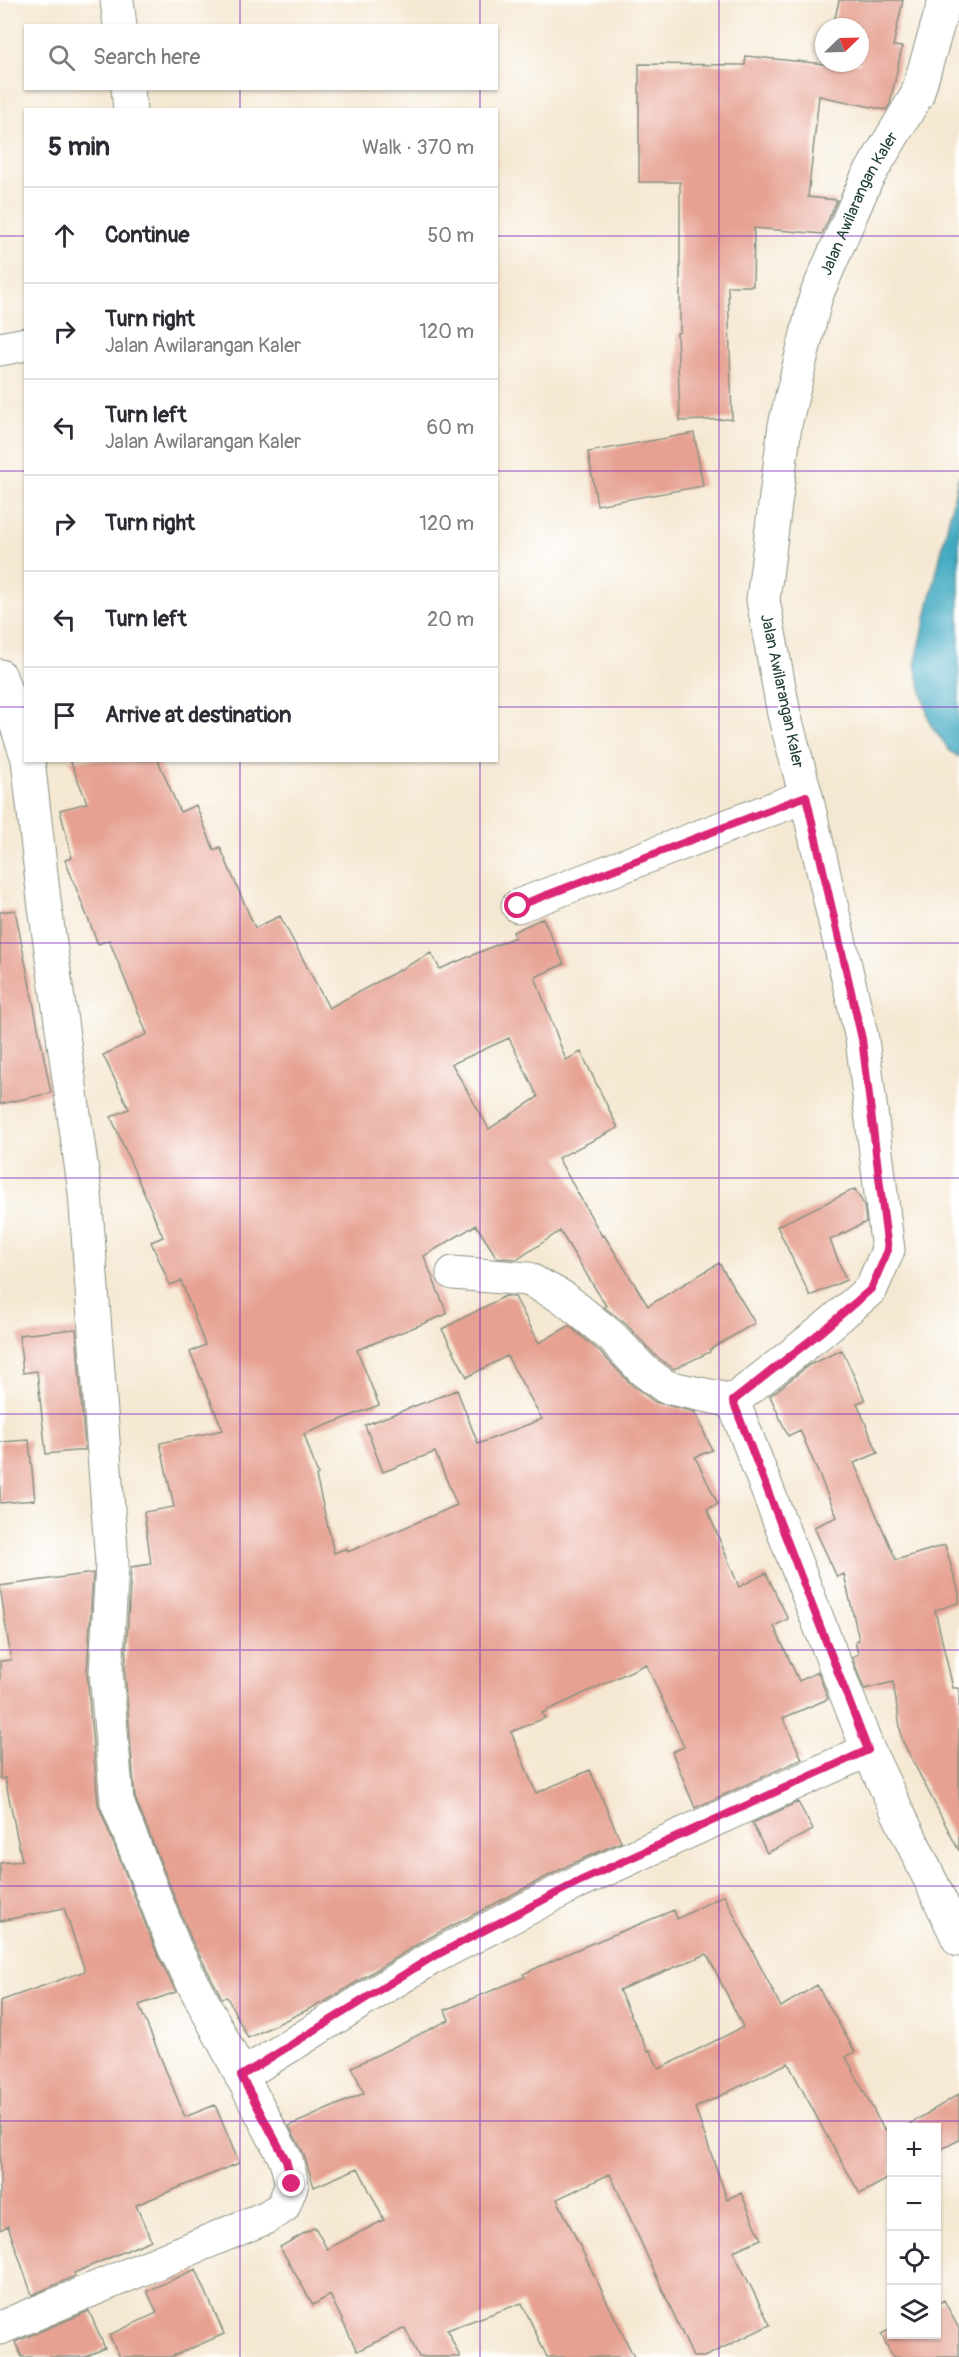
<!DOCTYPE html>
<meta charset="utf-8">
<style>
body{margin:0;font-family:Pangolin,sans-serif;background:#f2f2f3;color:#2b2b33}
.controls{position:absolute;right:18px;bottom:18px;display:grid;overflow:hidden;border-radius:0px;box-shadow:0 2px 4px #0004}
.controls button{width:54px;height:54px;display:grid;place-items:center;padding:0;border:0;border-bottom:2px solid #e1e1e2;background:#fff;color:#2b2b33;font:30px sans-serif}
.compass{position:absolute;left:815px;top:18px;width:54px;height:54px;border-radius:50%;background:#fff;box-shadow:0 2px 4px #0004;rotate:67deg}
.stop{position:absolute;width:18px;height:18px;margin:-14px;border:4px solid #db2777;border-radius:50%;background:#fff}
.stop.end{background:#db2777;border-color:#fff;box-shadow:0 2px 6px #0008}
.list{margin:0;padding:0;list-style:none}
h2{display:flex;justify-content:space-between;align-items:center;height:78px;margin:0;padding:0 24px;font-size:26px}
h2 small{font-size:20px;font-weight:400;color:#7c7c81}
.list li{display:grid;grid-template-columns:39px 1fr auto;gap:18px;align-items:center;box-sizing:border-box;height:96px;padding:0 24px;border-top:2px solid #e1e1e2}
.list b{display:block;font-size:22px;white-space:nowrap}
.list p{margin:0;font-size:20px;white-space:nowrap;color:#7c7c81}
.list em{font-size:20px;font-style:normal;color:#7c7c81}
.icon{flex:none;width:33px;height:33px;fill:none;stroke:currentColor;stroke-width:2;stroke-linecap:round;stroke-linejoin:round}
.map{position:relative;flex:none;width:959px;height:2357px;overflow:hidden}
.search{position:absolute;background:#fff;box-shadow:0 2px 4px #0004;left:24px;top:24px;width:474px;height:66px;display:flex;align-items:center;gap:15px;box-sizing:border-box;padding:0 21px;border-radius:0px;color:#7c7c81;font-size:22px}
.panel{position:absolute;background:#fff;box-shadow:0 2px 4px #0004;left:24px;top:108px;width:474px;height:654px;border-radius:0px}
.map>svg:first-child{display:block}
.water{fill:#41a9c1;stroke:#30737a;stroke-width:1.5}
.building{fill:#e6a192;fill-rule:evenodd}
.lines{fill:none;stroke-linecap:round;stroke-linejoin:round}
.minor-casing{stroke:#8a9283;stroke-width:35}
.minor{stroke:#fff;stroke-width:33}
.route{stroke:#db2777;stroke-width:8}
.grid{fill:none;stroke:#7b2cbf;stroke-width:1.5;stroke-opacity:0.55}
.labels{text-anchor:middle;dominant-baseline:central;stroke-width:4.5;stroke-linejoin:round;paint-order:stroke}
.street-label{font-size:16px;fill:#1f3d34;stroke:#fff}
</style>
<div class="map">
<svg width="959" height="2357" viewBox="0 0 959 2357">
<rect width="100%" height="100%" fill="#fff"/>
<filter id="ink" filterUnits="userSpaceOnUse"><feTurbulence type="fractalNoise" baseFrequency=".0167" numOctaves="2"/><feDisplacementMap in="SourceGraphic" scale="12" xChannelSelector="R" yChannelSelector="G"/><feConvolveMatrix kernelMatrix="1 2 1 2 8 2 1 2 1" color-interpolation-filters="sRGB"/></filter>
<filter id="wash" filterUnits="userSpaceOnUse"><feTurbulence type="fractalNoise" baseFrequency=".008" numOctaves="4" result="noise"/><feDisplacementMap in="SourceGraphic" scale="24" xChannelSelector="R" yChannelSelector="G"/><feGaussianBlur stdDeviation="1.35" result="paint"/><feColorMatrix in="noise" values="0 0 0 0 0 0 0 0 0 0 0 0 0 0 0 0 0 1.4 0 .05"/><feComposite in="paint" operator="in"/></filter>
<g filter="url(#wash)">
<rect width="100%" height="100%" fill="#f5e8d2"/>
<!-- water -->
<path class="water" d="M959,475V757L950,751L930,724L915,665Z"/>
<g id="blocks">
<!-- building -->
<path class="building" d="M839,0H903L893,46L902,47L890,104L886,110L819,96L808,197L837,200L822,234L754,228L753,286H728L732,419L680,421L677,333L680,332V182H639V64L745,65L746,56L825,64L860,63V27H833Z
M694,433L703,486L597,505L588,452Z
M70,760H158L180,812L196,805L214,850L220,847L255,928L280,916L329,1008L431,953L440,969L515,937L513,932L543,918L564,964L535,977L566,1060L581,1052L618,1128L558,1158L602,1236L604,1235L648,1306L719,1263L755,1323L709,1350L710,1352L674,1369L656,1356L626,1324L604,1307L606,1306L560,1231L518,1259L497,1258L476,1225L424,1256L447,1314L357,1350L379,1405L304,1434L318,1475L316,1476L334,1553L347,1548L348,1552L457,1505L435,1452L383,1472L365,1425L457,1390L478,1444L542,1419L507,1356L467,1377L442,1329L505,1296L515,1297L539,1343L569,1326L599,1351L632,1385L655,1402L695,1412L712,1450L695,1457L718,1504L707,1509L739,1587L766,1573L788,1619L774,1626L799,1681L818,1672L828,1699L783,1718L802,1759L695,1808L672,1752L684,1747L646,1664L542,1713L545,1718L511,1732L536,1793L590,1770L621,1842L571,1864L421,1942L326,2001L248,2038L227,1997L222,1998L192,1941L135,1798L125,1672L131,1567L151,1564L144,1512L174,1507L160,1443L223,1430L190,1352L205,1345L181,1281L170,1285L151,1242L163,1237L111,1117L129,1109L103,1055L147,1034L109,940L98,944L65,860L72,858L60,810L87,803ZM509,1038L538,1097L489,1129L452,1064Z
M15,910L51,1093L0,1104V912Z
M855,1189L864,1205L866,1222L830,1240L846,1280L810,1296L777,1226Z
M76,1329L85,1450L46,1454L37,1371L23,1373L19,1335Z
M842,1350L865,1400L857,1403L878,1453L854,1463L896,1560L945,1545L959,1593V1603L935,1610L953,1688H959V1851L902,1740L893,1682L864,1689L852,1657L858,1654L855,1641L859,1640L844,1574L837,1577L814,1527L837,1517L800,1430L788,1436L770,1396L809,1365Z
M29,1440L35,1500L0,1503V1442Z
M93,1573L87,1674L98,1804L158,1956L176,1992L139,2005L185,2117L215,2105L239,2163L136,2205L151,2240L74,2273L75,2276L32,2295L8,2226L0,2230V2001L85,1971L64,1908L0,1921V1863L22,1861L5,1778L0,1779V1661L11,1660L0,1586Z
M798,1802L813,1830L767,1853L752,1823Z
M724,1895L781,2007L817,1985L855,2052L846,2057L884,2130L893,2125L895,2127H891V2177L860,2194L832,2144H831L788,2063L695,2108L727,2199L741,2193L761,2239L733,2251L770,2325L704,2357H693L610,2174L557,2199L634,2357H547L522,2303L447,2330L460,2357H419L405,2328L357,2351L330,2295L313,2305L280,2247L315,2227L327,2249L384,2220L358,2168L314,2187L303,2152L289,2126L364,2093L352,2067L449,2020L445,2010L525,1977L523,1974L578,1949L674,1910L677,1919ZM707,1954L743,2027L659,2069L650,2050L648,2051L619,1990Z
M959,2094V2140L936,2152V2127H905Z
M196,2269L224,2334L171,2357H120L109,2335L157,2313L147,2291Z
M944,2300L959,2329V2357H893L881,2334L891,2329V2334H936V2305Z
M89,2311L105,2348L85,2357H22L15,2342Z"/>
</g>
</g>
<g filter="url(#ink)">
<use href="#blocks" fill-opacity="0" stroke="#8a9283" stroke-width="1.5"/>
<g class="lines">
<defs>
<g id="minor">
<path d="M117,0L120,26"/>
<path d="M128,88L130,110"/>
<path d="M0,349L26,344"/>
<path d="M0,676L26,753"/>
<path d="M518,906L806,796"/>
<path d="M453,1273L528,1279L564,1298L612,1337L643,1370L666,1387L733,1401"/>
<path id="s1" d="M733,1401L822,1331L871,1289L888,1250L862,1039L806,796L784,714L763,600L785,425L816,296L866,180L917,95L945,0"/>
<path d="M733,1401L868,1750L959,1940"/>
<path d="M241,2076L430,1959L580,1881L868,1750"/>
<path d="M0,2328L267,2217L283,2207L292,2184L286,2160L175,1949L117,1802L106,1672L112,1564L85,1193L44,900L28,760"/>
</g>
</defs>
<!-- minor casing -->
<use href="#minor" class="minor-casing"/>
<!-- minor -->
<use href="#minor" class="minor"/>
</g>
</g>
<g class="lines" filter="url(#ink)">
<!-- route -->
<path class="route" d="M292,2184L286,2160L241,2076L429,1959L580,1881L868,1750L733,1401L822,1331L871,1289L888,1250L862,1039L806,796L518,906"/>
</g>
<!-- grid -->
<path class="grid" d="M240,0V26M480,0V26M719,0V2357M240,88V110M480,88V110M0,236H26M496,236H959M0,471H26M496,471H959M0,707H26M496,707H959M240,760V2357M480,760V2357M0,943H959M0,1178H959M0,1414H959M0,1650H959M0,1886H959M0,2121H959"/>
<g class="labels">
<!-- street labels -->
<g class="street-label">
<text stroke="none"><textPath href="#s1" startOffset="1294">Jalan Awilarangan Kaler</textPath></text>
<text transform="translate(782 691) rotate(78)">Jalan Awilarangan Kaler</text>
</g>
</g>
</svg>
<div class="controls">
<button>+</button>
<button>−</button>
<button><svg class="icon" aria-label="locate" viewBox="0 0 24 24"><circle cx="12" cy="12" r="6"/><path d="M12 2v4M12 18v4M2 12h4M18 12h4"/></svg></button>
<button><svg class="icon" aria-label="layers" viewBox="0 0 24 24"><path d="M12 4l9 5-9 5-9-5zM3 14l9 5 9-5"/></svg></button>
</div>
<svg class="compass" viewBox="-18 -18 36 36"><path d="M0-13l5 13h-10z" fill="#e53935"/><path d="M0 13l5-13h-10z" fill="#7c7c81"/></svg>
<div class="stop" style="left:518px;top:906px"></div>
<div class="stop end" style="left:292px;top:2184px"></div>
<div class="search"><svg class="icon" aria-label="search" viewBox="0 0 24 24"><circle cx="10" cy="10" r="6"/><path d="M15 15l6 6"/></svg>Search here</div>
<section class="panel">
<h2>5 min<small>Walk · 370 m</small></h2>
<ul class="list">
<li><svg class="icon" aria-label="ahead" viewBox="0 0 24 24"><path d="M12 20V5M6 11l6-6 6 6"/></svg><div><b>Continue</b></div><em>50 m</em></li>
<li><svg class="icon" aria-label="right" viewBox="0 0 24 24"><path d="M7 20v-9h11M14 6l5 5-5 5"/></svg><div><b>Turn right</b><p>Jalan Awilarangan Kaler</p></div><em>120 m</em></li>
<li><svg class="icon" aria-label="left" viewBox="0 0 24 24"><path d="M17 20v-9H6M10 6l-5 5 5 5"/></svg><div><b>Turn left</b><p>Jalan Awilarangan Kaler</p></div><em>60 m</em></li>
<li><svg class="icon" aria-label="right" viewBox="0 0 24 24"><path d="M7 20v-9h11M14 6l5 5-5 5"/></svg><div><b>Turn right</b></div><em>120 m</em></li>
<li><svg class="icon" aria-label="left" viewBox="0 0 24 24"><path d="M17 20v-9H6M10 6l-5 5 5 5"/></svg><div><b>Turn left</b></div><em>20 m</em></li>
<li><svg class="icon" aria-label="arrive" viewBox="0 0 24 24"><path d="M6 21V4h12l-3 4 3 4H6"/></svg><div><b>Arrive at destination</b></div></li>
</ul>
</section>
</div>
